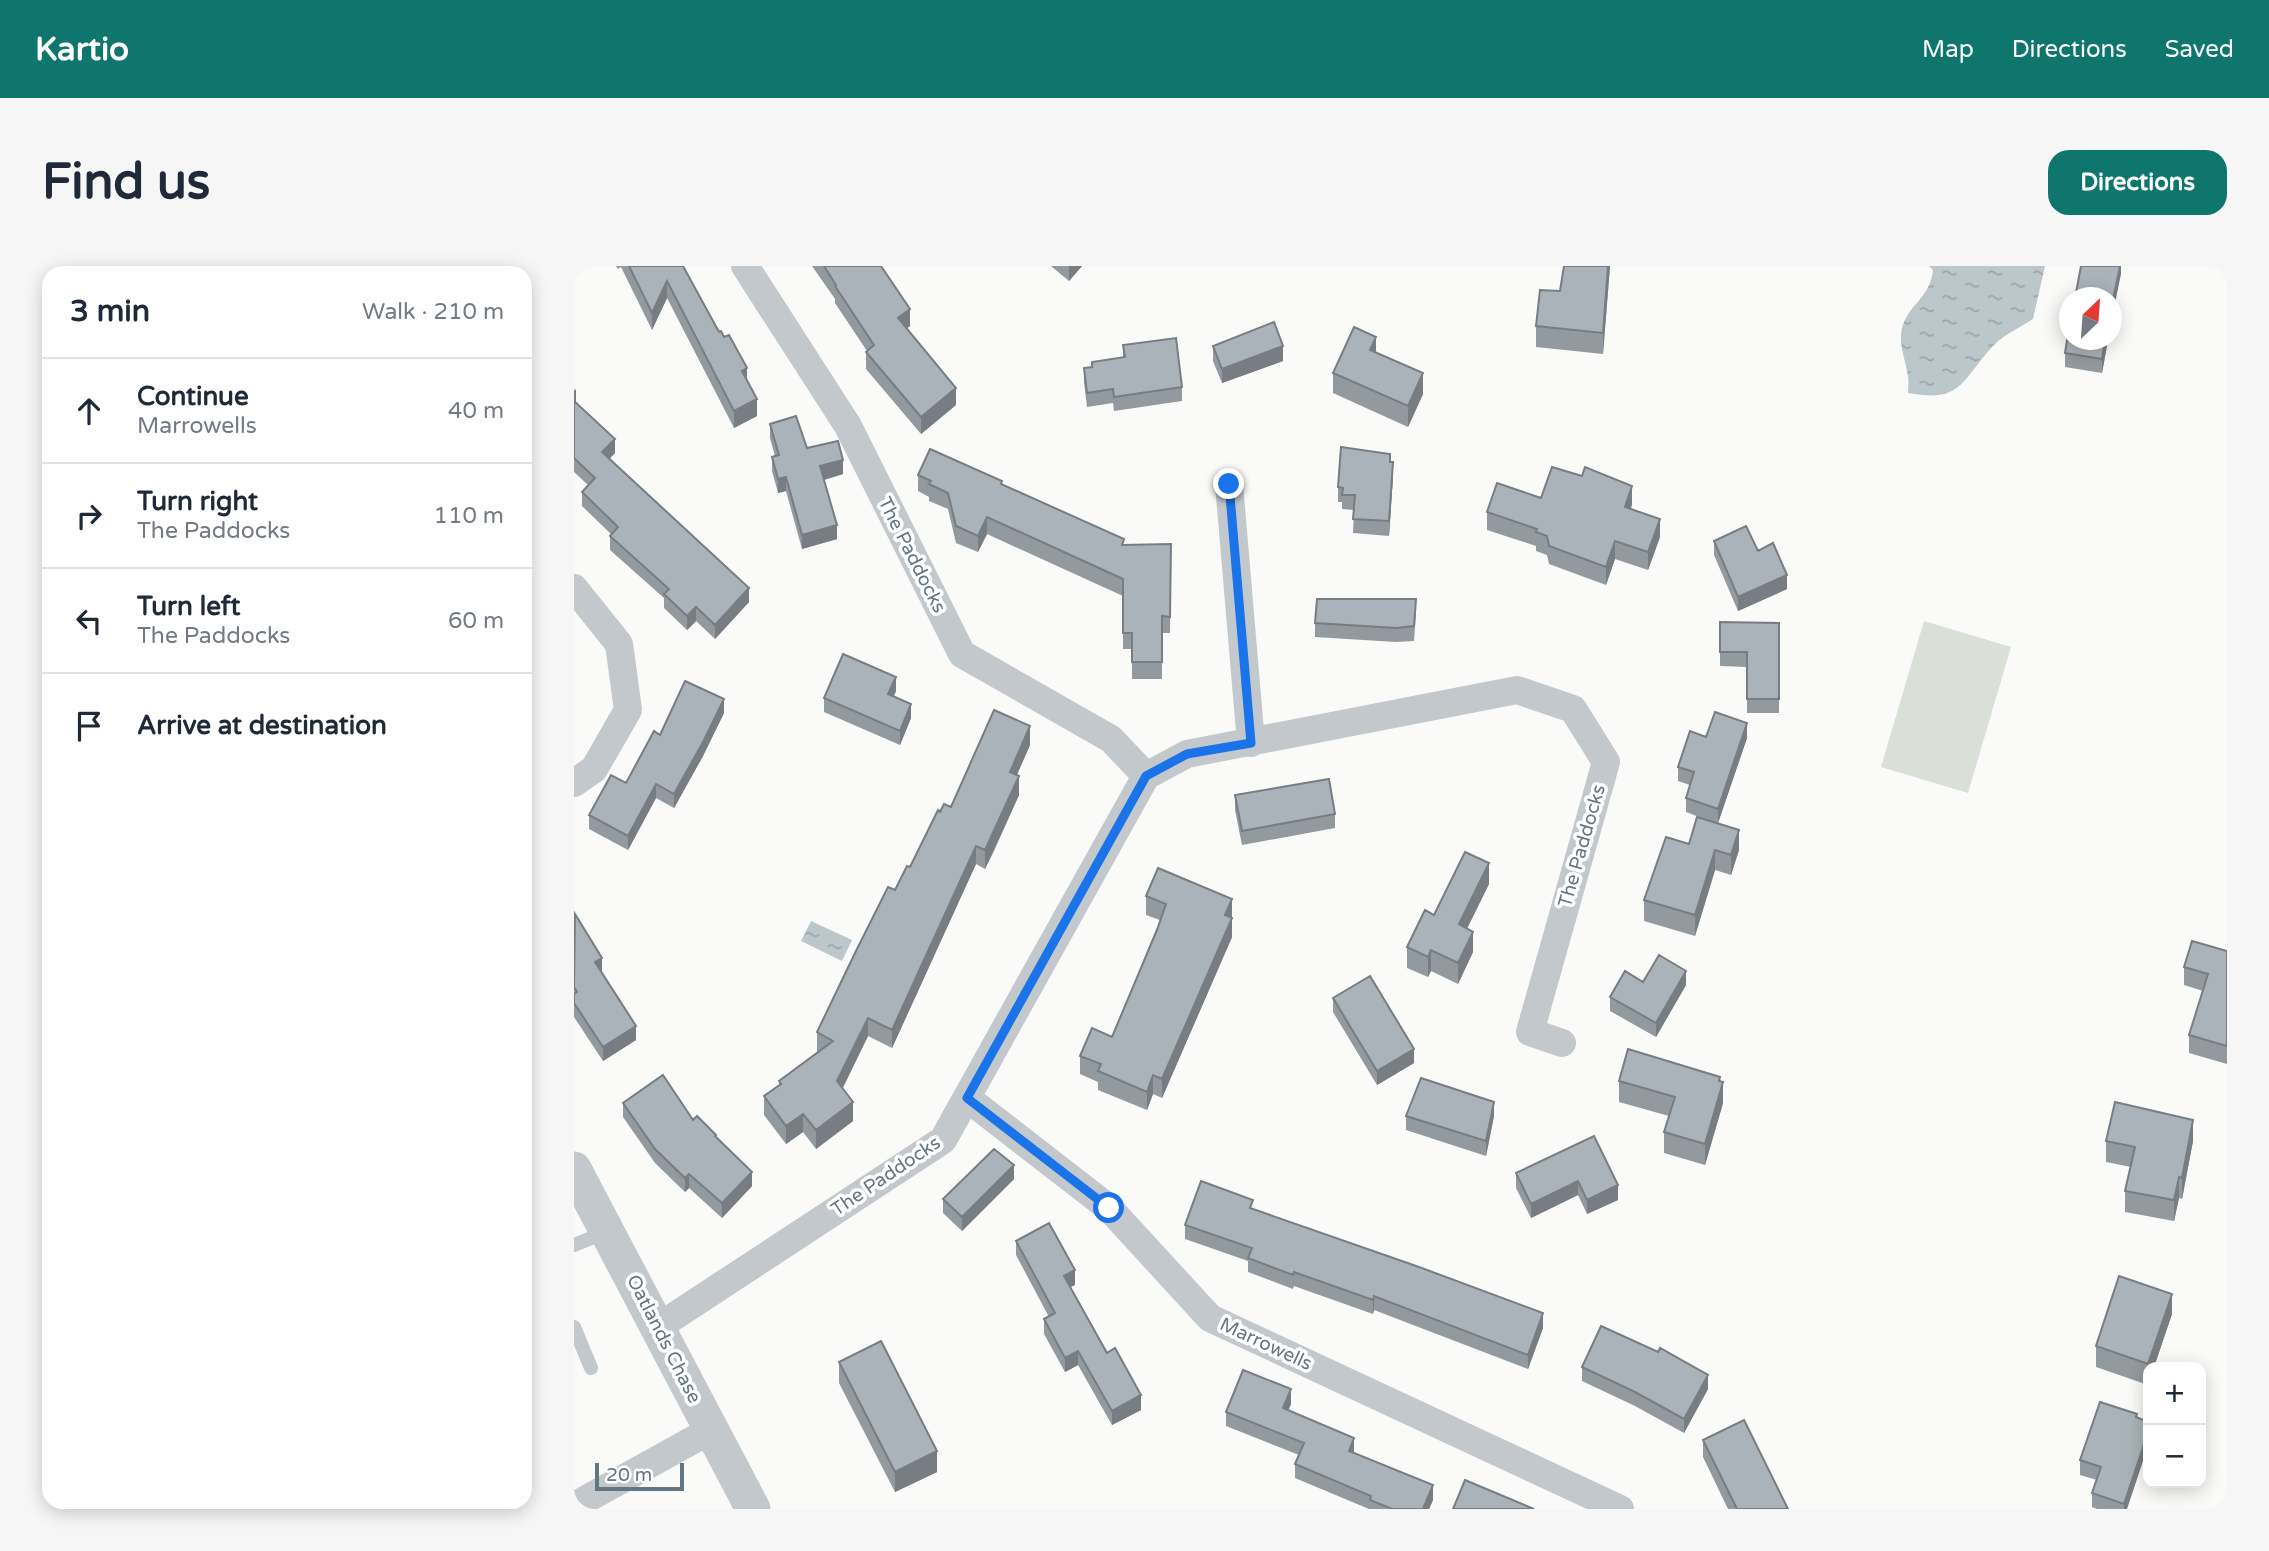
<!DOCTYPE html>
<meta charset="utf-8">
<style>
body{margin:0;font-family:"Varela Round",sans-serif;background:#f6f6f7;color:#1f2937}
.controls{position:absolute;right:21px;bottom:21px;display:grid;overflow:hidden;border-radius:14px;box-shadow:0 4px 18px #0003}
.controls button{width:63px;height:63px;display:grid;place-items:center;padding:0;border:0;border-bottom:2px solid #e0e1e3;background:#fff;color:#1f2937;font:35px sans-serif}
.compass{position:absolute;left:1485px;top:21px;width:63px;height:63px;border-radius:50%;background:#fff;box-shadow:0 4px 18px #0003;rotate:25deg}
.scale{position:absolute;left:21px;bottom:18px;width:89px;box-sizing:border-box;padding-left:7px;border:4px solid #657683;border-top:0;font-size:19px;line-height:24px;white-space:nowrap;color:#657683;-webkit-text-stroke:5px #fff;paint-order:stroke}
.stop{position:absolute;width:21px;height:21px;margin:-16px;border:5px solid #1a73e8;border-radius:50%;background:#fff}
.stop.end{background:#1a73e8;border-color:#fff;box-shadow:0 2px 7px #0008}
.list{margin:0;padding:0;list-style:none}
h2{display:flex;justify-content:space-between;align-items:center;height:91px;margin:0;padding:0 28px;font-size:30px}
h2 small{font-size:23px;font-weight:400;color:#747a83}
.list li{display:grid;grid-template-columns:46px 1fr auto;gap:21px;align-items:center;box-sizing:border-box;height:105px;padding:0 28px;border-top:2px solid #e0e1e3}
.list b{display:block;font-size:26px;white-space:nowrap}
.list p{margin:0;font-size:23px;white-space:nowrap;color:#747a83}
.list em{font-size:23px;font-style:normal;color:#747a83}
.icon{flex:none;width:38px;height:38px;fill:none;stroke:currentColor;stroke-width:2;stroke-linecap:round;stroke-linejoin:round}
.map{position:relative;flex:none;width:1653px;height:1243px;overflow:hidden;border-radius:21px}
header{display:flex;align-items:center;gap:42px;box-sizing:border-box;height:98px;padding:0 35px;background:#0f766e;color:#fff}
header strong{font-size:33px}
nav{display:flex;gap:38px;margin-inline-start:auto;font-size:24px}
.intro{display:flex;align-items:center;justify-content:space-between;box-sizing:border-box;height:168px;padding:0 42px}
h1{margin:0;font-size:49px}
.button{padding:18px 32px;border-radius:21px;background:#0f766e;color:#fff;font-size:24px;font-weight:700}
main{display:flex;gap:42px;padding:0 42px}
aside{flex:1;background:#fff;border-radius:21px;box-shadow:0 4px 18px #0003}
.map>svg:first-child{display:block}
.park{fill:#dadfd7}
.water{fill:url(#water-ripples)}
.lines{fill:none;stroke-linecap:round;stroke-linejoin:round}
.service{stroke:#c3c8cc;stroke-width:14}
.minor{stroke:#c3c8cc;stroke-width:28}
.tertiary{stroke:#c3c8cc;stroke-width:35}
.wall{fill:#929a9f}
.shaded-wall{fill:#777d82}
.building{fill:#aab3b9;stroke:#777d82;stroke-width:2}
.route{stroke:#1a73e8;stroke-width:9}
.labels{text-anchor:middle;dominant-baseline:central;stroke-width:7;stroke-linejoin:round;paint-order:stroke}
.street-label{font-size:19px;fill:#657683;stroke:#fff}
</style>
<header>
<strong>Kartio</strong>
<nav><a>Map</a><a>Directions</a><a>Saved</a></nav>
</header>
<div class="intro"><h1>Find us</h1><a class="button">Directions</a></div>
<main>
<aside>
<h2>3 min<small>Walk · 210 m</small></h2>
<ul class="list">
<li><svg class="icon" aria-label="ahead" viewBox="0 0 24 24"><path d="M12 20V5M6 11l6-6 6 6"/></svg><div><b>Continue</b><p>Marrowells</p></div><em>40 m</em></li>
<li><svg class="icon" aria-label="right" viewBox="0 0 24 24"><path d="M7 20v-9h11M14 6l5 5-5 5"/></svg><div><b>Turn right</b><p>The Paddocks</p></div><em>110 m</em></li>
<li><svg class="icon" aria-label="left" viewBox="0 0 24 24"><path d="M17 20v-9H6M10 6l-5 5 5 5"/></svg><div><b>Turn left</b><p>The Paddocks</p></div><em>60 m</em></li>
<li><svg class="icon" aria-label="arrive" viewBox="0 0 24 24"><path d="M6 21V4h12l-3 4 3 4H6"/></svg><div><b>Arrive at destination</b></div></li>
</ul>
</aside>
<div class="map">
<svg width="1653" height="1243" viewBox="0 0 1653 1243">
<defs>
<pattern id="water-ripples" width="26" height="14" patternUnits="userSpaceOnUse" patternTransform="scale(1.75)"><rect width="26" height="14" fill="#bbc7cb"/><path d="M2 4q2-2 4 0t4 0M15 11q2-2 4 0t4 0" fill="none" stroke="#9ca6aa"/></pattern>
</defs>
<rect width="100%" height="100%" fill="#fafaf8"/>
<!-- park -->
<path class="park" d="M1350,355L1437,381L1394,527L1307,501Z"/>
<!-- water -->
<path class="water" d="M1355,0H1471L1459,53C1445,62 1429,69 1418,81C1387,115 1388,137 1334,127C1334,122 1335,116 1334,111C1332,93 1322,75 1330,56C1339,36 1356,30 1359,4Z
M237,655L278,674L268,695L227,675Z"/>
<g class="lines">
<!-- service -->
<path class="service" d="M0,979L32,966
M0,1061L17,1102"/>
<!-- minor -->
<path class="minor" d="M171,0L274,160L388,388L537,473L572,510
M655,218L677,477
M0,322L45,378L54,444L20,503L0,517
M393,832L535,942L636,1052L1046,1243
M84,1061L369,874L572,510L613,488L943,424L999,443L1032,496L956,766L988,777
M0,1240L137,1164"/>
<!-- tertiary -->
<path class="tertiary" d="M0,903L179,1243"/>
</g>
<!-- wall -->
<path class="wall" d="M42,0H109L145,66L173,114L183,150L160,162L93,32L78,64L47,1L44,3Z
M238,0H307L336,60L333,62L382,139L347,168L292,103V86L293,85L261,37V33Z
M477,0H508L495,15Z
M1036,0L1029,88L962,81V60L986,25Z
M1495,74H1534L1528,107L1491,101V87Z
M549,79L608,121V135L540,145L539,137L513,141L510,116V102L518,101L549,91Z
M639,80L709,95L648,117L639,95Z
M802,86L849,128L834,161L759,127V107Z
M0,121L2,136L41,187L35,193L175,336L141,373L122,355L113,364L90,342V332L36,284V270L37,268L8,240V226L14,219L0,206Z
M196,158L269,208L250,214L263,273L228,283L212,225L204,227L198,205V191L201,190L196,172Z
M816,196L819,210L815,270L779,267L780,244L768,243V236H764V221Z
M344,209L428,219L550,279L597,278L596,367H588V413H558V383H549V330L413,268L404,286L382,277L374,243L355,235V231L344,225Z
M967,232L1058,238L1057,243L1086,271L1074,304L1041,293L1032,319L975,298L973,289L962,285V280L913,264V246Z
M1140,275L1184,285L1213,323L1164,345L1140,289Z
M842,347L840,375L822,376L741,371V357Z
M1146,356L1205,357V447H1173V401L1146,400Z
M322,425L320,430L337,452L326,479L250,446V432Z
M150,447L129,490L100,542L82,532L54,584L15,563V549L52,517L86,469Z
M1132,471L1173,472L1144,557L1165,584L1157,609L1141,604L1121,670L1070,655V634L1115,578L1141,557L1112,546V532L1116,519L1104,515V501Z
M456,479L443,509L445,529L420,585L411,603L402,598L318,782L294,770L269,822L279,855L242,883L229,866L212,878L190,849V830L205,820V815L244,786L243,785V766L321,624L336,601L366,546L377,541Z
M661,529L761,548V562L668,579L661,544Z
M915,618L893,662L899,686L884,718L857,705L854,711L833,702V681L860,649Z
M572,630L658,633V671L588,832L579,828L573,844L524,824V816L506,808V790L538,771L586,654L572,649Z
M0,649L28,706H27L62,774L29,795L0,751Z
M1653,685V798L1615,787V769L1629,725L1610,719V701Z
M1069,716L1112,719L1082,771L1036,745V731Z
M759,732L840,797L803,819L759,746Z
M1045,815H1146L1149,837L1131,899L1090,887V866L1095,850L1045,836Z
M49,837L119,854L142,872L178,920L148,952L115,922L111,926L81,897L49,851Z
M832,850H920L912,890L832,864Z
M1020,870L1044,934L1013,948L1004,929L957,952L942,922V907Z
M1532,875H1619L1608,933L1605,932L1600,955L1551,946V925L1557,901L1532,896Z
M440,913L388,965L369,947V933Z
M679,943L969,1062L954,1103L800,1044L799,1048L720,1020L719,1023L674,1006V995L611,973V959Z
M442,975L501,1019L496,1021L533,1087L567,1144L538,1159L504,1099L491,1106L470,1068V1053L475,1051L442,989Z
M1598,1048L1580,1101H1574V1119L1522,1101V1080Z
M265,1096L363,1206L321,1226L265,1117Z
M1008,1101L1134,1123L1110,1167L1061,1140L1008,1115Z
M1526,1136L1553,1243H1523L1518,1241V1227L1523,1214L1506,1209V1194Z
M717,1138L714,1144L780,1187L859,1234L855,1243H795L721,1212V1198L725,1189L652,1160V1146Z
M1129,1174L1214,1243H1154L1129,1191Z"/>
<!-- shaded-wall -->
<path class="shaded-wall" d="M495,0H508L495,15Z
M1034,0H1036L1029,88V67Z
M1546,0H1547V8L1537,57V43Z
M93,15V32L78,64V47Z
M336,43V60L324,69V52Z
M802,71V92L796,84Z
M1531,74H1534L1528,107V93Z
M709,80V95L648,117V103Z
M173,102V119L168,105Z
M849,107V128L834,161V140Z
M382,122V139L347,168V151Z
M2,123V137L0,139V125Z
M183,133V150L160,162V145Z
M41,173V187L28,200V186Z
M269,194V208L246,215V200Z
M819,196V210L815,270V255Z
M212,211V225L204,227V213Z
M1058,220V238L1051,259V241Z
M413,251V268L404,286V270Z
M1086,253V271L1074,304V286Z
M263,259V273L228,283V269Z
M1041,275V293L1032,319V301Z
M1213,309V323L1164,345V331Z
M175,322V336L141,373V359Z
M122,341V355L113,364V350Z
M322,411V425L314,442V428Z
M150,433V447L129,490L100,542V528Z
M337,438V452L326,479V465Z
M1173,457V472L1144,557V543Z
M456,460V479L436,524V506Z
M445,510V529L411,603V584Z
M82,518V532L54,584V570Z
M1165,564V584L1157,609V589Z
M402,580V598L318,782V764Z
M1141,584V604L1121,670V649Z
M915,597V618L885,679V658Z
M658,633V671L588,832V813Z
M899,666V686L884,718V697Z
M857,684V705L854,711V691Z
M28,692V706L21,711V696Z
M1112,705V719L1082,771V757Z
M294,752V770L263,833V815Z
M62,760V774L29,795V781Z
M840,783V797L803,819V805Z
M579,809V828L573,844V826Z
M1146,811V826L1149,816V837L1131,899V878Z
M279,836V855L242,883V864Z
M920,836V850L912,890V875Z
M229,848V866L212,878V860Z
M1619,854V875L1608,933V912Z
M440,899V913L388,965V951Z
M178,906V920L148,952V937Z
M115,908V922L111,926V912Z
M1605,911V932L1600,955V934Z
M1004,915V929L957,952V938Z
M1044,919V934L1013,948V934Z
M501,1004V1019L490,1024V1010Z
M1598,1028V1048L1580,1101H1574V1098Z
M800,1030V1044L799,1048V1034Z
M969,1047V1062L954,1103V1089Z
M504,1085V1099L491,1106V1092Z
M1134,1109V1123L1110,1167V1153Z
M717,1123V1138L709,1156V1142Z
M567,1129V1144L538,1159V1145Z
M1574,1166V1180L1553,1243H1550V1238Z
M780,1172V1186L775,1199V1185Z
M363,1185V1206L321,1226V1206Z
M859,1219V1234L855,1243H849Z"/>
<!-- building -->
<path class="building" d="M55,0H109L145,66L147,65L150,71L155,69L173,102L168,105L183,133L160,145L93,15L78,47Z
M250,0H307L336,43L324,52L382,122L347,151L292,86L300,79L261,20L262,19Z
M990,0H1034L1029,67L962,60L966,24L986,25Z
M1507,0H1546L1537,43V32H1501Z
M700,56L709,80L648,103L639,80Z
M780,61L802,71L796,84L849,107L834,140L759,107Z
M1495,62V74H1531L1528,93L1491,87Z
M602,72L608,121L540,131L539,123L513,127L510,102L518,101V96L551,91L549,79Z
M0,135L41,173L28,186L175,322L141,359L122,341L113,350L90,328L95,323L36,270L44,261L8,226L21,212L0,192Z
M222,150L233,182L264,175L269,194L246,200L263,259L228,269L212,211L204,213L198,191L205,189L196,158Z
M767,181L816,188V196H819L815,255L779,253L781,229H768L769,222L764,221Z
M356,183L428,215L427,218L550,273L548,279L597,278L596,351L588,350V396H558V367H549V313L413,251L404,270L382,260L374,227L355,218L357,215L344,209Z
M978,201L1008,210L1011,201L1058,220L1051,241L1086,253L1074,286L1041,275L1032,301L975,280L973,270L962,266L963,263L913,246L923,217L967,232Z
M1172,260L1184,285L1199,277L1213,309L1164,331L1140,275Z
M743,333H842L840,360L822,362L741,357Z
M1146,356L1205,357V433H1173V386H1146Z
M269,388L322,411L314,428L337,438L326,465L250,432Z
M111,415L150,433L129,476L100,528L82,518L54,570L15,549L37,509L52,517L80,465L86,469Z
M420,444L456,460L436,506L445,510L411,584L402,580L318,764L294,752L263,815L279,836L242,864L229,848L212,860L190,830L207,818L205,815L259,775L243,766L282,685L314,621L321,624L333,600L336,601L364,544L366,546L370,538L377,541Z
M1141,446L1173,457L1144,543L1112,532L1120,506L1104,501L1116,465L1132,471Z
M755,513L761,548L668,565L661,529Z
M1123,551L1165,564L1157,589L1141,584L1121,649L1070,634L1092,571L1115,578Z
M891,586L915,597L885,658L899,666L884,697L857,684L854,691L833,681L851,644L860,649Z
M584,602L658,633L651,649L658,652L588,813L579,809L573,826L524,805L527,798L506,790L518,762L538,771L583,664L592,638L572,630Z
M1,648L28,692L21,696L62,760L29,781L0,737V728L3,726L0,721Z
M1618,675L1653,685V780L1615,769L1634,708L1610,701Z
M1085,689L1112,705L1082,757L1036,731L1051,705L1069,716Z
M796,710L840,783L803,805L759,732Z
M1054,783L1146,811L1145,815L1149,816L1131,878L1090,866L1101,831L1045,815Z
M89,809L119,854L123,850L142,869L141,870L178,906L148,937L115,908L111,912L81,883L49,837Z
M847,812L920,836L912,875L832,850Z
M1541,836L1619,854L1608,912L1605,911L1600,934L1551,925L1561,881L1532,875Z
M1020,870L1044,919L1013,934L1004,915L957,938L942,907Z
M420,883L440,899L388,951L369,933Z
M627,915L679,934L676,942L845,1001L969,1047L954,1089L800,1030L799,1034L720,1006L719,1009L674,992L678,982L611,959Z
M475,957L501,1004L490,1010L533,1087L541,1082L567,1129L538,1145L504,1085L491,1092L470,1053L481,1047L442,975Z
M1545,1010L1598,1028L1574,1098L1522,1080Z
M1027,1060L1084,1086L1086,1082L1134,1109L1110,1153L1061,1126L1008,1101Z
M307,1075L363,1185L321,1206L265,1096Z
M669,1104L717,1123L709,1142L780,1172L775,1185L859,1219L849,1243H818L796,1234L797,1230L721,1198L730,1177L652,1146Z
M1526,1136L1563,1148L1562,1151L1574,1156V1166L1550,1238L1518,1227L1527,1201L1506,1194Z
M1170,1154L1214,1243H1163L1129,1174Z
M891,1214L960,1243H879Z"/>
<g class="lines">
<!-- route -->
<path class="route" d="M535,942L393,832L572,510L613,488L677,477L655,218"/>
</g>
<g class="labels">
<!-- street labels -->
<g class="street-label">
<text transform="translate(338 289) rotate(63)">The Paddocks</text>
<text transform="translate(1008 580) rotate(-74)">The Paddocks</text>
<text transform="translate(312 910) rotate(-34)">The Paddocks</text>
<text transform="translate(90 1073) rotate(63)">Oatlands Chase</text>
<text transform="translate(692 1078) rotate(25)">Marrowells</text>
</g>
</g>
</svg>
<div class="controls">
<button>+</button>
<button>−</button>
</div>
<svg class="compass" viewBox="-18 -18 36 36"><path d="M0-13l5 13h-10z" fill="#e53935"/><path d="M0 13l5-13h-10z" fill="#747a83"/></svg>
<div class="scale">20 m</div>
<div class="stop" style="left:535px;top:942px"></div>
<div class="stop end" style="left:655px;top:218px"></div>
</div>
</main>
